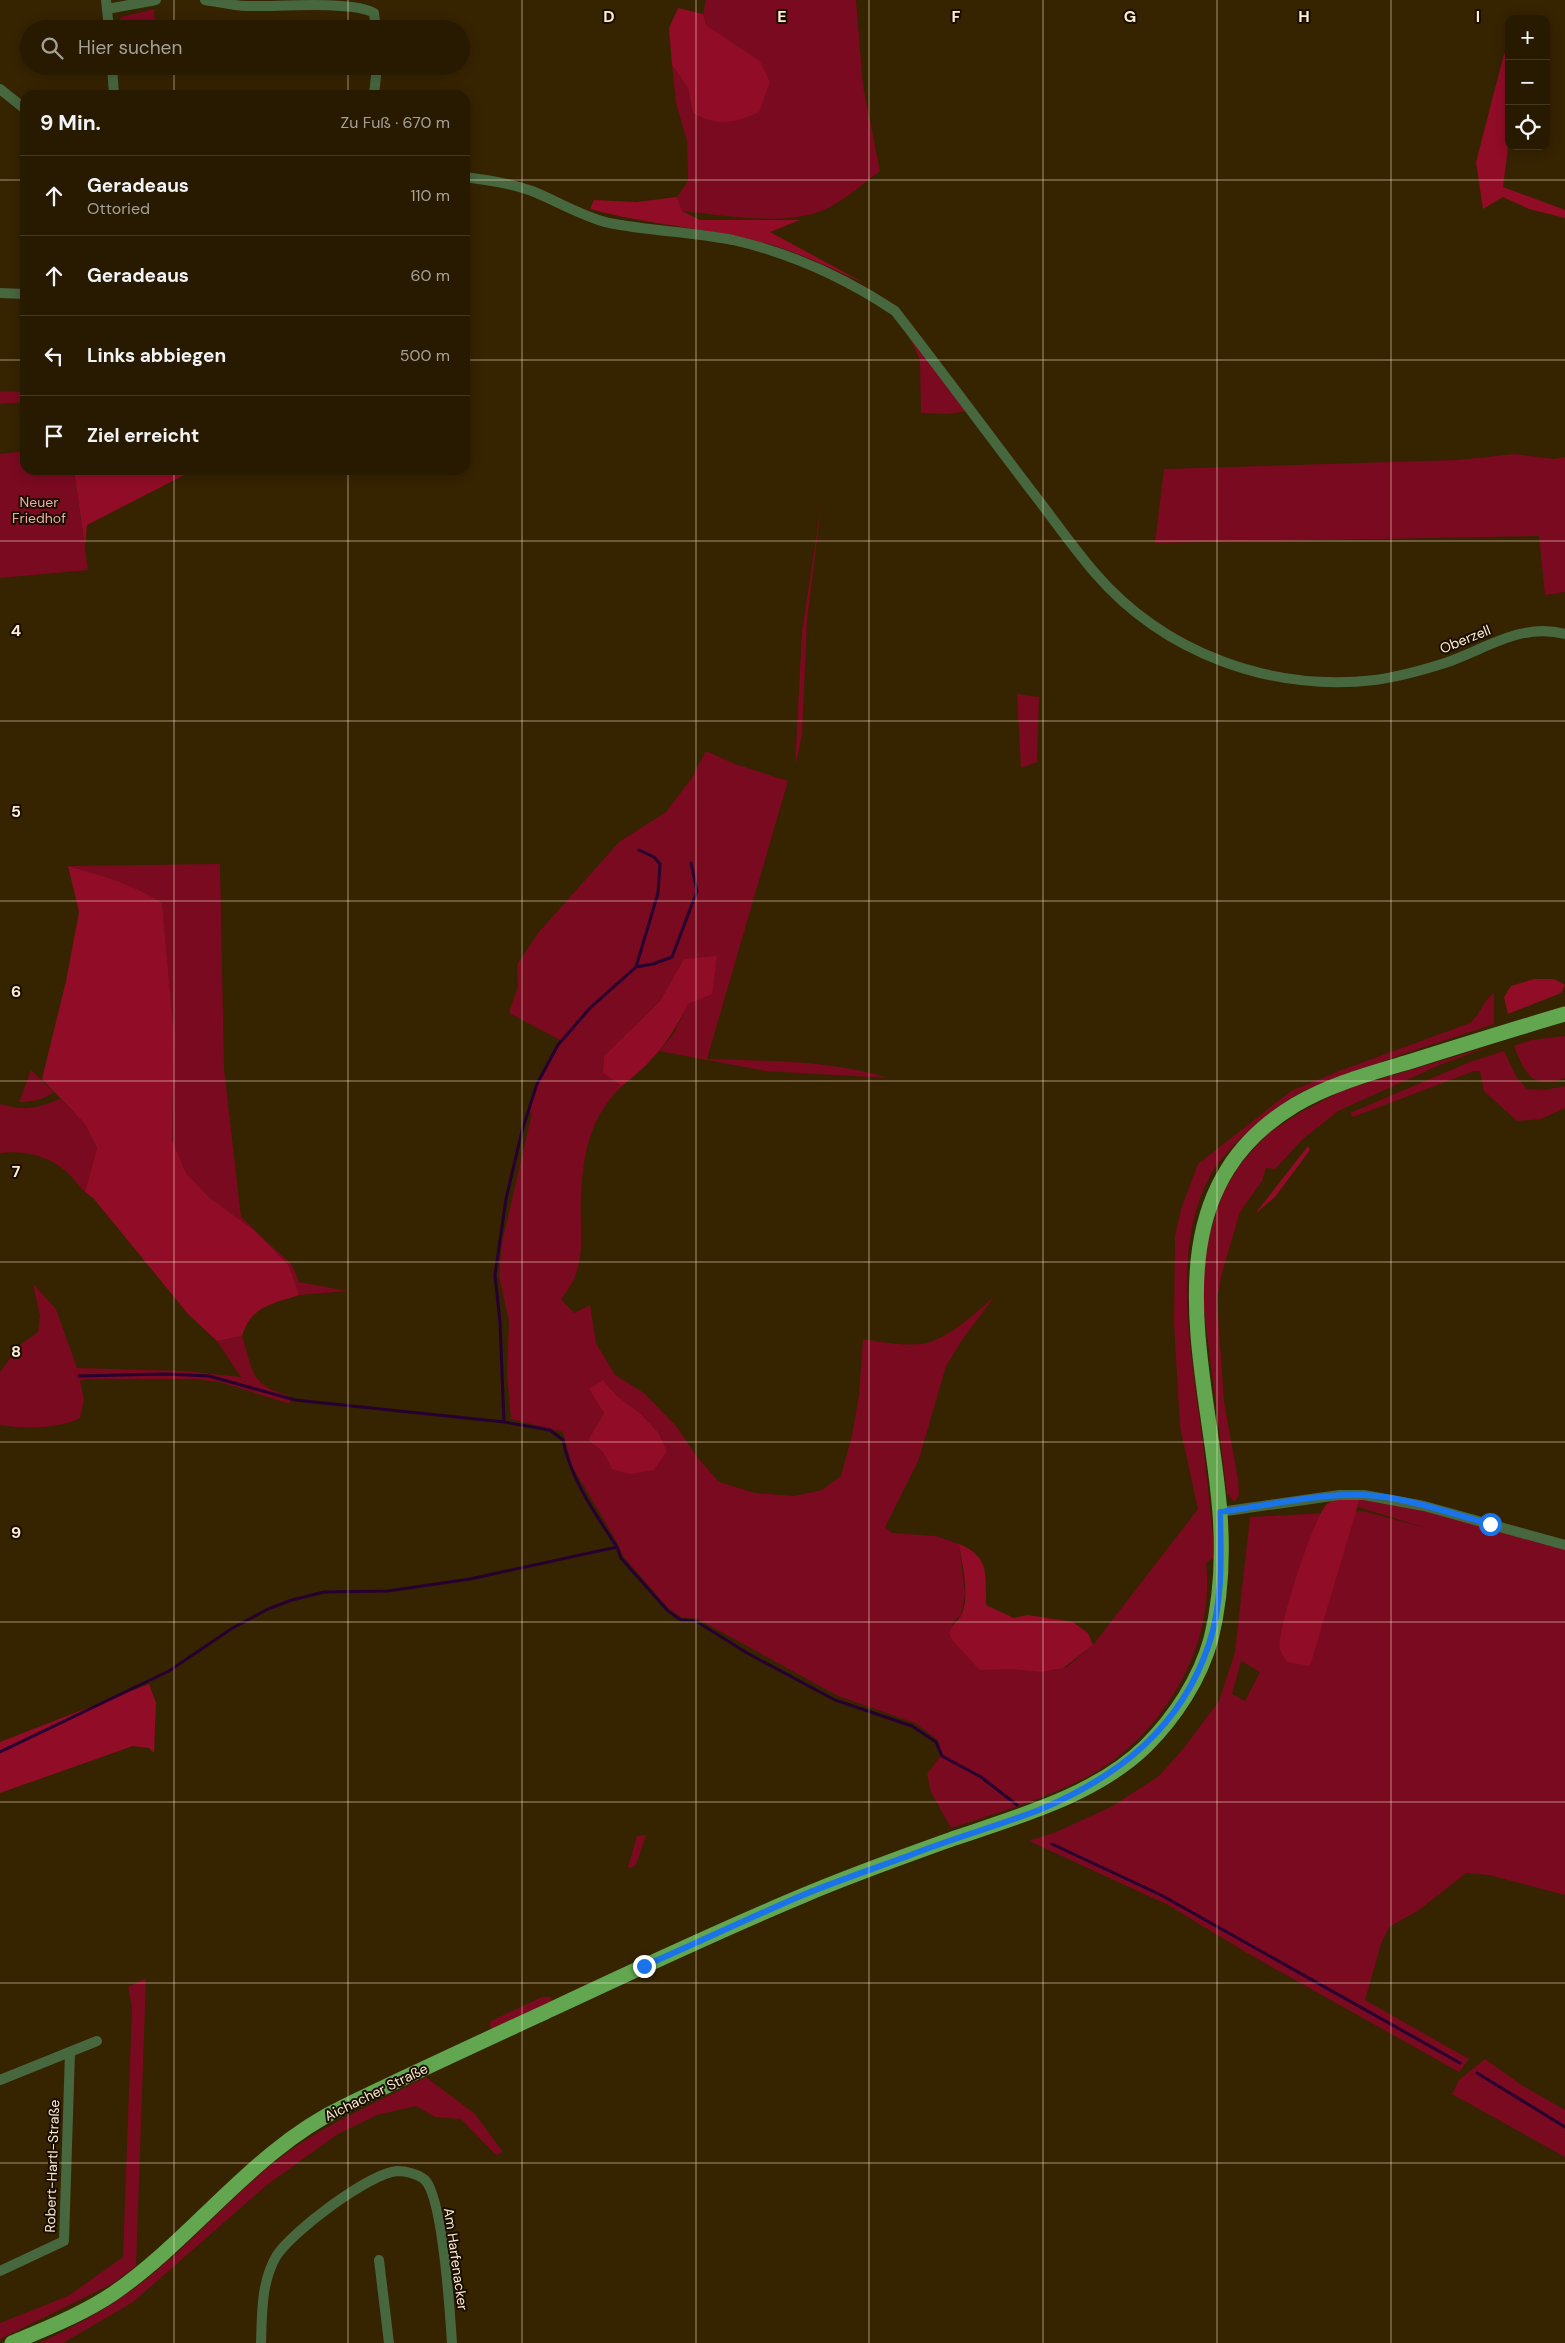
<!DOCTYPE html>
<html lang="de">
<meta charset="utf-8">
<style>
body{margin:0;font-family:"DM Sans",sans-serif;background:#30230a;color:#f1f3f6}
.controls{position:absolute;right:15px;top:15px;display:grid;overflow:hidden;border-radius:10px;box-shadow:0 2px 12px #0003}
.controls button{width:45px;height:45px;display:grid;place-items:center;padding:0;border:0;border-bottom:1px solid #443822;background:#281a00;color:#f1f3f6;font:25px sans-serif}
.stop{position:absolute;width:15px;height:15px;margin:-11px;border:4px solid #1a73e8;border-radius:50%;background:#fff}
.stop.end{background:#1a73e8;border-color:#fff;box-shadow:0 1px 5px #0008}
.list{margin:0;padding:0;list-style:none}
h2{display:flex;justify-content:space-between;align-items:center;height:65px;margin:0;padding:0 20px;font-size:21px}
h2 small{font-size:16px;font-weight:400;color:#a5a199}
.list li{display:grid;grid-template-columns:32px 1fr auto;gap:15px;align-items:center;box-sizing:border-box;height:80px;padding:0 20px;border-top:1px solid #443822}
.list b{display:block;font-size:19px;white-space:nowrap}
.list p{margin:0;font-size:16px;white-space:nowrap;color:#a5a199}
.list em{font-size:16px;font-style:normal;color:#a5a199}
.icon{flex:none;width:28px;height:28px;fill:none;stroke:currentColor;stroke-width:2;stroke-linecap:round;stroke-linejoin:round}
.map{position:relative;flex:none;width:1565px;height:2343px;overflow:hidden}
.search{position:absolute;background:#281a00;box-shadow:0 2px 12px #0003;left:20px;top:20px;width:450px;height:55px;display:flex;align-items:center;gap:12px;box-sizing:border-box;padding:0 18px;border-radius:28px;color:#a5a199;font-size:19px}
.panel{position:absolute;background:#281a00;box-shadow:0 2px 12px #0003;left:20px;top:90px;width:450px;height:385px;border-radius:15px}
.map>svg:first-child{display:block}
.green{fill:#7a0a20;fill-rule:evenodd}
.forest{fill:#910c27}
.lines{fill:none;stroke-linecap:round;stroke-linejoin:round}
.stream{stroke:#270031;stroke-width:3}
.street{stroke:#47673f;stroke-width:10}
.primary{stroke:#63a650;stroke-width:15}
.route{stroke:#1a73e8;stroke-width:6}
.grid{fill:none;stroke:#fdecd3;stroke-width:1;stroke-opacity:0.55}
.labels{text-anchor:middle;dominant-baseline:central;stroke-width:4;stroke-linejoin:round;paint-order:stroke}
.park-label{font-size:14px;fill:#edacac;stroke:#190e00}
.street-label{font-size:14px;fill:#fdecd3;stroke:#190e00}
.grid-label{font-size:16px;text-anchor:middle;font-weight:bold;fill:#fdecd3;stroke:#190e00;stroke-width:4;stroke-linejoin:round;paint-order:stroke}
</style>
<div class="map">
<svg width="1565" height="2343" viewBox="0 0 1565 2343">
<rect width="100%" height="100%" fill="#362300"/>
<!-- green -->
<path class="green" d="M706,0H856L863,86L880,171C863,183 845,200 826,209C787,227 724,215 682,211L677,197L688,181L687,141L676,103L672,65L688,88L693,113L760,61L706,25L703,14Z
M154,9L155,26L117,28L121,17Z
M907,332L967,411L948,414L921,413L920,360Z
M0,391L25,392V402L0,404Z
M25,451V470H74L88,570L0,578V454Z
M1515,454L1554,459L1565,457V592L1545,595L1539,536L1155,543L1164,469L1457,460Z
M822,499L807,621L802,734L795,767L802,632Z
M1017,694L1039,697L1037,762L1021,768Z
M706,751L735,764L788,781L707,1059C768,1061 829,1060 888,1078L765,1071L659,1051L673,1035L688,1004L685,959L660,1001L604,1056L603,1073L622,1086C590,1117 583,1153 581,1197C579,1236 589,1266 561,1299L574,1313L590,1305L596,1343L615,1375L644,1393L676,1426L698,1458L719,1482L755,1493L794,1496L822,1490L841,1476L852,1435L859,1395L863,1339C883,1342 909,1348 930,1342C954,1334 975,1313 994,1297L962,1340L946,1366L919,1459L885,1527L892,1533L936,1536L959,1544L965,1594L961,1615L953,1622L952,1640L969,1657L1018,1669L1041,1672L1067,1667L1093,1645L1198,1509L1180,1427L1174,1322L1175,1236L1181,1209L1198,1164L1291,1091L1339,1071L1470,1023C1481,1014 1483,1000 1494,993V1024C1447,1040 1400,1054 1354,1072C1335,1079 1312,1085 1295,1096C1267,1113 1226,1147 1210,1176C1170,1249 1192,1357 1202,1436C1207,1476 1211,1517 1215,1557L1206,1563C1216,1649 1159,1741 1083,1779C1041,1800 995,1814 951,1828L931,1792L927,1774L942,1754L938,1740L915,1723L838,1696L698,1619L681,1617L668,1608L623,1556L617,1542L572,1466L563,1432L511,1419L507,1373L509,1321L499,1276L502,1243L532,1113L528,1112L537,1084L562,1041L509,1013L518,986L517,965L538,933L619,842L666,812L691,779ZM603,1380L617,1396L640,1413L658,1432L667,1451L613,1469L603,1452L588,1440L604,1413Z
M220,864L224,1069L241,1217L292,1265L299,1282L348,1291L299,1295L289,1266L255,1231L210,1198L186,1173L172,1140L174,1034L162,903C133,884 101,875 68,866Z
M1565,1036V1078C1532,1090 1525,1074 1514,1046L1531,1040Z
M1494,1045L1442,1064L1338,1111L1303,1139L1275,1169L1266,1168L1262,1181L1240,1212L1222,1273L1217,1299L1224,1402L1238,1479L1239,1494L1235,1502L1227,1494L1203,1302L1204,1253L1223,1192L1242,1162L1267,1134L1301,1112L1343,1090Z
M1504,1051L1517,1078L1527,1089L1544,1090L1565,1086V1108L1541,1119L1517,1121L1484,1091L1480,1071H1474L1353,1117L1350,1113L1470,1062Z
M31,1070L54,1092C42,1100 33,1102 19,1102Z
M60,1099L85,1124L97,1148L85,1192C78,1185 71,1175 63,1169C47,1155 21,1150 0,1153V1104C26,1111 35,1109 60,1099Z
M33,1284L56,1309L77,1368L183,1371L241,1377L217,1341L242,1336C254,1372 249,1385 290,1396V1404L220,1382L194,1379H87L80,1381L84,1399L80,1418C59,1429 23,1429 0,1425V1372L20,1345L38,1332L40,1316Z
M1360,1498L1398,1503L1565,1547V1895L1489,1875L1466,1873L1419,1910L1389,1927L1381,1944L1365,2000L1469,2059L1459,2072L1247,1953L1168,1905L1029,1841L1056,1832L1111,1807L1159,1776L1183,1749L1219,1701L1235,1652L1250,1517L1363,1511L1429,1529L1358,1507ZM1241,1661L1260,1672L1245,1701L1232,1694Z
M646,1835L636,1865L631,1868L628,1867L637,1836Z
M146,1978L136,2266L112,2284L0,2339V2323L68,2296L123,2257L132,2007L128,1987Z
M542,1997H551L553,2004L491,2031L490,2022L493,2020Z
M1485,2059L1523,2086L1565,2110V2157L1452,2094L1459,2080Z
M426,2077L475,2114L503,2152L496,2155L461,2119L435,2117L416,2106L377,2115L338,2134L268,2184L133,2302L63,2343H39C74,2327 109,2308 140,2284C187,2248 226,2202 272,2164C318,2127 374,2104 426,2077Z"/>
<!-- forest -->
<path class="forest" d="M678,8L703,14L706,25L760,61L770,82L759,112C734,123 718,127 693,113L688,88L672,65L669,28Z
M1509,52V140L1503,187L1565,210V218L1529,209L1503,197L1483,209L1476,162L1504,54Z
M677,197L682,211L700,220H800L770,232L864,283C839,272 813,259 787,250C724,228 654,227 590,209L594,200L636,202Z
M74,470H194L87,525L85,547Z
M68,866C101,875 133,884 162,903L174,1034L172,1140L186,1173L210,1198L255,1231L289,1266L299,1295C272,1304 251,1306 242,1336L217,1341L188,1314L94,1199L85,1192L97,1148L85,1124L42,1079L66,981L79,912Z
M717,956L712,994L688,1004C670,1040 655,1060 622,1086L603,1073L604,1056L660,1001L684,959Z
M1534,979H1554L1565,985L1561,993L1508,1014L1504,997L1511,986Z
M1308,1146L1310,1150L1275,1197L1255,1214Z
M603,1380L617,1396L640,1413L658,1432L667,1451L654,1470L630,1474L612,1469L603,1452L588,1440L604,1413L589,1389Z
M1360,1498L1310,1666L1287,1662C1285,1658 1281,1653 1280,1649C1276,1633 1314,1515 1327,1504C1336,1497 1349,1499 1360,1498Z
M959,1544C991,1557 985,1576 986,1605L1014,1618L1028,1615L1073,1622L1088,1633L1093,1645L1063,1668L1041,1672L1012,1669L980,1670L952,1640L949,1633C953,1623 959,1620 962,1614C970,1594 962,1564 959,1544Z
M149,1684L156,1703L154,1753L149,1748L133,1746L0,1793V1742Z"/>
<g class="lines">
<!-- stream -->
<path class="stream" d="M639,850L654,857L660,864L658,893L636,967L590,1008L558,1045L537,1084L522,1131L506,1199L495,1275L500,1322L504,1422L550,1430L563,1440C571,1480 595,1513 617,1547L621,1558L668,1611L681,1620L696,1621L747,1653L835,1700L912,1726L936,1742L942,1756L981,1777L1017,1805
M636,967L653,964L672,957L697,891L691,863
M79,1376L166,1374L209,1376L295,1400L504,1422
M0,1752L169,1671L231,1629L268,1609L292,1600L324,1592L388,1591L470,1579L617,1547
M1052,1844L1161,1895L1460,2063
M1477,2073L1565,2127"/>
<!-- street -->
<path class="street" d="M106,0L109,29
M205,0C219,2 233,6 247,6C275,7 353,0 374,13L376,29
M107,9L156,0
M112,66L114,95
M0,89L25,109
M374,95L377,66
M465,177C487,180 510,183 532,191C557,201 583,217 609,223C650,231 692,232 733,240C790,253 847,279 895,311C941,370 985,430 1030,489C1052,517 1072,546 1095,573C1164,653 1270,692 1375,680C1397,677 1423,670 1445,663C1484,650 1521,622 1565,634
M0,293L25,294
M1220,1512L1339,1495H1364L1424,1506L1565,1545
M0,2080L97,2041
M379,2260L389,2343
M0,2271L64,2241L70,2052
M261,2343C262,2314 261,2281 277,2255C293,2231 368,2174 397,2171C406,2171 418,2174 425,2180C443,2199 450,2313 452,2343"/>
<!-- primary -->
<path class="primary" d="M12,2343C47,2328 83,2314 114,2293C196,2236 254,2149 345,2106C413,2073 483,2041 552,2009C635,1970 718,1931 802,1896C851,1875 902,1857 952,1839C1017,1817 1096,1795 1146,1746C1175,1717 1200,1679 1211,1639C1221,1599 1223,1555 1220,1514C1210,1373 1142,1197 1295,1105C1330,1084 1372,1073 1412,1061C1463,1045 1514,1029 1565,1014"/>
</g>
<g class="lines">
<!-- route -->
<path class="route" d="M644,1966C697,1943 749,1918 803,1895C839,1880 876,1868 913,1854C954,1838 997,1826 1039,1810C1118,1777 1181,1728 1209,1644C1223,1602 1221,1555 1220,1512C1264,1506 1320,1493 1364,1495C1406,1497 1449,1513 1490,1524"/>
</g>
<!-- grid -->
<path class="grid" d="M174,0V29M348,0V29M522,0V2343M696,0V2343M869,0V2343M1043,0V2343M1217,0V2343M1391,0V2343M174,66V95M348,66V95M0,180H25M465,180H1565M0,360H25M465,360H1565M174,470V2343M348,470V2343M0,541H1565M0,721H1565M0,901H1565M0,1081H1565M0,1262H1565M0,1442H1565M0,1622H1565M0,1802H1565M0,1983H1565M0,2163H1565"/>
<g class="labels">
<!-- park labels -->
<g class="park-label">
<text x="39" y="502">Neuer<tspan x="39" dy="16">Friedhof</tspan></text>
</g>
<!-- street labels -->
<g class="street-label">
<text transform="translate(1465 639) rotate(-22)">Oberzell</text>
<text transform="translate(376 2092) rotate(-26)">Aichacher Straße</text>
<text transform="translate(52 2166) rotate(-88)">Robert-Hartl-Straße</text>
<text transform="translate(456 2259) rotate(82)">Am Harfenacker</text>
</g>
</g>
<g class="grid-label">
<text x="609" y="22">D</text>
<text x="782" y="22">E</text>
<text x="956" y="22">F</text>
<text x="1130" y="22">G</text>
<text x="1304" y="22">H</text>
<text x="1478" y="22">I</text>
<text x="16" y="636">4</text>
<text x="16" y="817">5</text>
<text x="16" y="997">6</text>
<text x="16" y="1177">7</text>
<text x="16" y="1357">8</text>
<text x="16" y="1538">9</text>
</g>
</svg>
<div class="controls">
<button>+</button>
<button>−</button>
<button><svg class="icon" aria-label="locate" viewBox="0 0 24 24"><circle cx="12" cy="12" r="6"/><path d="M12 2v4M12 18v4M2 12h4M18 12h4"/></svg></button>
</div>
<div class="stop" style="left:1490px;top:1524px"></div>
<div class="stop end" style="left:644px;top:1966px"></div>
<div class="search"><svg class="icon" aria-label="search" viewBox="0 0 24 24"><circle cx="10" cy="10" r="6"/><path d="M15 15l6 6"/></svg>Hier suchen</div>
<section class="panel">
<h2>9 Min.<small>Zu Fuß · 670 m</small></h2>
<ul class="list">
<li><svg class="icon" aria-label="ahead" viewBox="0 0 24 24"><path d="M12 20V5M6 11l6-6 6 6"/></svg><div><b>Geradeaus</b><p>Ottoried</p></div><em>110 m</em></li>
<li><svg class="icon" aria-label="ahead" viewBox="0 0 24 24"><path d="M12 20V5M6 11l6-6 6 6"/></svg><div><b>Geradeaus</b></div><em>60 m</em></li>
<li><svg class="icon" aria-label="left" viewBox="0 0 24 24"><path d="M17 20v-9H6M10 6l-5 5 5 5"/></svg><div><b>Links abbiegen</b></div><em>500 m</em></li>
<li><svg class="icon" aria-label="arrive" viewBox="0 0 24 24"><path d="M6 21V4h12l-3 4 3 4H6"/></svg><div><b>Ziel erreicht</b></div></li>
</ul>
</section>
</div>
